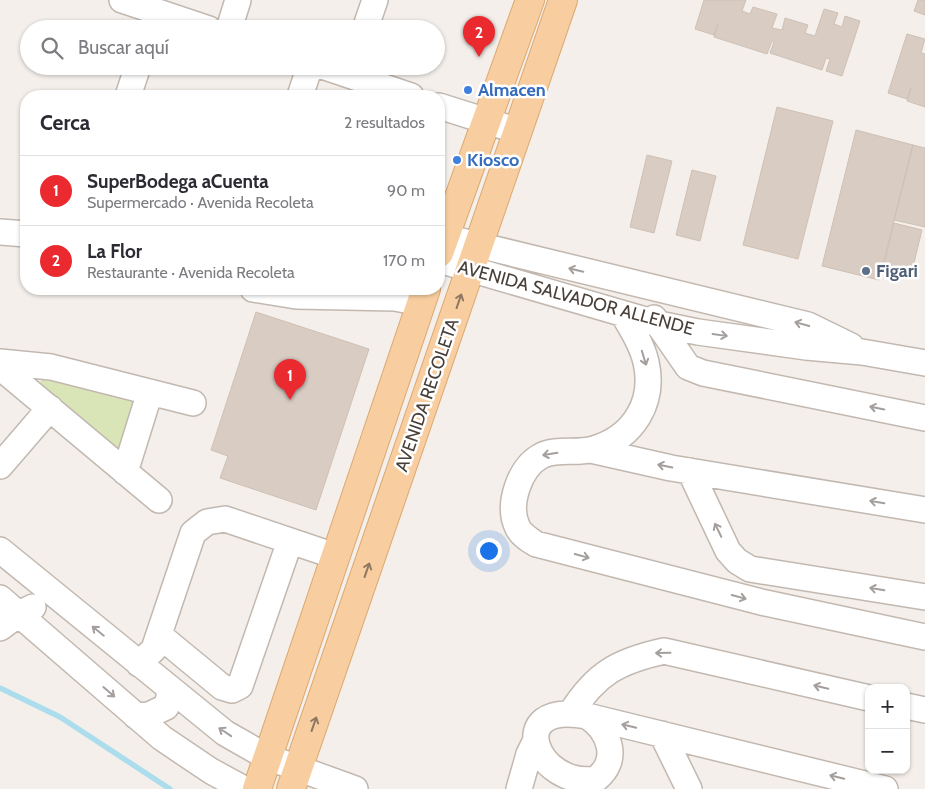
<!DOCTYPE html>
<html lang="es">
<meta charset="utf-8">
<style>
body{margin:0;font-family:Cabin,sans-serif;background:#f7f7f7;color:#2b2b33}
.controls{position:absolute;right:15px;bottom:15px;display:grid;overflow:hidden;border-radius:10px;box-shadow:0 1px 4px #0004}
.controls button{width:45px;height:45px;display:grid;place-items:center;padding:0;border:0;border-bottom:1px solid #e1e1e2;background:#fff;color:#2b2b33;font:25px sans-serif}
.you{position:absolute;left:488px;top:550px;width:18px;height:18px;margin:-12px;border:4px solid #fff;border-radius:50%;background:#1a73e8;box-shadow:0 0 0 8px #1a73e833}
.badge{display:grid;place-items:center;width:32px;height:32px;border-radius:50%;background:#eb2a30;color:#fff;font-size:16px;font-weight:700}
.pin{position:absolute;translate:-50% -41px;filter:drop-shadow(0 1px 2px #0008)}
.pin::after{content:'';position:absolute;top:26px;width:18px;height:15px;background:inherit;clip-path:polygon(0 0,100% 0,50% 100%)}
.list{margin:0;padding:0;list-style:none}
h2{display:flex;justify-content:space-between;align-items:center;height:65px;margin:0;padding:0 20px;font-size:21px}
h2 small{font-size:16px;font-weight:400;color:#7c7c81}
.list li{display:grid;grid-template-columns:32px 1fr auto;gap:15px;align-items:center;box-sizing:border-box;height:70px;padding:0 20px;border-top:1px solid #e1e1e2}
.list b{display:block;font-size:19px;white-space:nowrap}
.list p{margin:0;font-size:16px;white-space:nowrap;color:#7c7c81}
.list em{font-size:16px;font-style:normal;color:#7c7c81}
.icon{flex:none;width:28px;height:28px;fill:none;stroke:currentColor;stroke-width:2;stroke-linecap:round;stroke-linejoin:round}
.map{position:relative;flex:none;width:925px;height:789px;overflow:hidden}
.search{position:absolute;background:#fff;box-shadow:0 1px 4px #0004;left:20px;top:20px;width:425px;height:55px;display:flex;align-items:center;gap:12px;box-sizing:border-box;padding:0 18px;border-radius:28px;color:#7c7c81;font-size:19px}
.panel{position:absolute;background:#fff;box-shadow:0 1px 4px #0004;left:20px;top:90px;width:425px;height:205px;border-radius:20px}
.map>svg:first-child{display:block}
.green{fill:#d9e5b6}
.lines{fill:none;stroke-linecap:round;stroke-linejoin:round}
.stream{stroke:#abddec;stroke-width:5.5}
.building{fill:#d8ccc3;stroke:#cfc0b4}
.minor-casing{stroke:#c2b8b0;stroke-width:28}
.major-casing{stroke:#dca870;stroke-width:30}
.minor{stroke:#fff;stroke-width:25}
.major{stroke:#f8cea0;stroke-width:28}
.oneway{stroke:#a49f9c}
.oneway2{stroke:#8e7862}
.shop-dot{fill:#3f7fe0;stroke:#fff;stroke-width:2}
.service-dot{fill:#5c6f8a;stroke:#fff;stroke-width:2}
.labels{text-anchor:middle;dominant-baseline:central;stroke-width:5;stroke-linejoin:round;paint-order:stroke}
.shop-label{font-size:18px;font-weight:bold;fill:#366cbe;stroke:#fff;text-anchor:start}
.service-label{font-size:18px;font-weight:bold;fill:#4e5e75;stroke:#fff;text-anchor:start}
.street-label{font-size:18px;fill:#483f39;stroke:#fff}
</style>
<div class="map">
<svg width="925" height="789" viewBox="0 0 925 789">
<rect width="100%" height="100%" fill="#f4efea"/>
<!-- green -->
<path class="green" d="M44,372L138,397L122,457L39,386Z"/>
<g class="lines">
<!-- stream -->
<path class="stream" d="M0,688L60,717L170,789"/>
</g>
<!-- building -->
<path class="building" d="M704,0H746L742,11L750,14L753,7L777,14L772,28L782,30L785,18L808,25L805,33L815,36L824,9L838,13L834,24L842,27L845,16L860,21L842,76L826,71L830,59L826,58L822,70L770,53L774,42L772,41L767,54L714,37L718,24L714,35L695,29Z
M918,0H925V15L914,11Z
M907,34L925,39L921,53L925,54V107L907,101L911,88L907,99L888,93Z
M777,107L833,121L798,259L743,245Z
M856,130L913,145L879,280L822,266Z
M913,145L925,148V227L894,220Z
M647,155L672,161L654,233L630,227Z
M692,170L716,176L700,241L676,235Z
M894,223L922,230L911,275L883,268Z
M256,312L369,349L316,510L220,478L228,456L211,450Z"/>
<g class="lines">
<defs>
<path id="minor" d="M122,0L209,29
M229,29L238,0
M365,29L375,0
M322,66L411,96
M128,96L138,66
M300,96L310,66
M439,106L518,131
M0,232L26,234
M445,237L808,325L851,346
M439,260L659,324L698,332L806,347L862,352L925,363
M253,289L296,296L395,298L421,303
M623,314C632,329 642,345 646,362C655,402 634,437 594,449C578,454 556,448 541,456C520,467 507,504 517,526C520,534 528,539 536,544L761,602L925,637
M654,318L688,367L703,373L925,418
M0,362L51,367L193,403
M0,367L159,500
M591,450L671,468L925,510
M0,466L50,408
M690,471L728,551L737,561L750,569L925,597
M125,472L150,392
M0,550L225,733L267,757L355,789
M0,598L162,738L211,771L244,789
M0,628L19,614L33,607
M159,635L222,687L232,690L240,686L290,541
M139,664L154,649L193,533L207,522L225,519L335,556
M906,706L925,710
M571,713C596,673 619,661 664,651L869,698
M136,716L149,715L166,707L169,698V688
M587,716C609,730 621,760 596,779C537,789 501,700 587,716L885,789
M662,734L689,789
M519,789L529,754L534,744"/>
<path id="major" d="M439,253L530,0
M257,789L426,289
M291,789L563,0"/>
</defs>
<!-- minor casing -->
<use href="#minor" class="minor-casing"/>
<!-- major casing -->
<use href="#major" class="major-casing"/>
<!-- minor -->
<use href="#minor" class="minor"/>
<!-- major -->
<use href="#major" class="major"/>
</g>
<!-- one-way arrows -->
<defs><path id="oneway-shaft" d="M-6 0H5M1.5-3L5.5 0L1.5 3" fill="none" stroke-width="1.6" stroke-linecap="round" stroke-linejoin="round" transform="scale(1.25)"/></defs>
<g class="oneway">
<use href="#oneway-shaft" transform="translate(576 270) rotate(-167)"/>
<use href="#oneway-shaft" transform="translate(802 324) rotate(-165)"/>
<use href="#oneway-shaft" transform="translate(720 335) rotate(8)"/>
<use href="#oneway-shaft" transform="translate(644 358) rotate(73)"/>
<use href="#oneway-shaft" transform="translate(877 408) rotate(-168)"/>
<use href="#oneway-shaft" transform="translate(550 454) rotate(171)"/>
<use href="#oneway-shaft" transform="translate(665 466) rotate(-168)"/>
<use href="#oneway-shaft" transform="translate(877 502) rotate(-171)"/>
<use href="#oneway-shaft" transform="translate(718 530) rotate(-116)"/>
<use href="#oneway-shaft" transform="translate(582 556) rotate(15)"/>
<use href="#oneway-shaft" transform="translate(877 589) rotate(-171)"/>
<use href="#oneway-shaft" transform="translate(739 597) rotate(15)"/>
<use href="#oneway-shaft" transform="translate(98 631) rotate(-141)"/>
<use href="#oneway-shaft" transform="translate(663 653) rotate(179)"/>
<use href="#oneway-shaft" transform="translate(821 687) rotate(-167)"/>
<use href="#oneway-shaft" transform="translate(109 692) rotate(41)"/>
<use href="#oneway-shaft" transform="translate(629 726) rotate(-166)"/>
<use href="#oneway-shaft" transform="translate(225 732) rotate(-146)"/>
<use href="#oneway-shaft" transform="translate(837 777) rotate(-166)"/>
</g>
<g class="oneway2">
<use href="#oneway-shaft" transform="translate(459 301) rotate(-71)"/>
<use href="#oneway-shaft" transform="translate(367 570) rotate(-71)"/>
<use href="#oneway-shaft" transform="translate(314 724) rotate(-71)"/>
</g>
<!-- markers -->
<g class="shop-dot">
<circle cx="468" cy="90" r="5"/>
<circle cx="457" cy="160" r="5"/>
</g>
<circle class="service-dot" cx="866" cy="271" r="5"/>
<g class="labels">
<!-- shop labels -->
<g class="shop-label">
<text x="478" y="90">Almacen</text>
<text x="467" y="160">Kiosco</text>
</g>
<!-- service labels -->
<g class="service-label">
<text x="876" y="271">Figari</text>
</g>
<!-- street labels -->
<g class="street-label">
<text transform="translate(576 298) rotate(15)">AVENIDA SALVADOR ALLENDE</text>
<text transform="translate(427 395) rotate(-71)">AVENIDA RECOLETA</text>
</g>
</g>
</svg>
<div class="controls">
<button>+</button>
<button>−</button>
</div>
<div class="you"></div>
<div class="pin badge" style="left:290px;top:400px">1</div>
<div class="pin badge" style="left:479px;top:57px">2</div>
<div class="search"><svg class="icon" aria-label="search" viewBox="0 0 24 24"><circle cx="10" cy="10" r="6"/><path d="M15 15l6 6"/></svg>Buscar aquí</div>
<section class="panel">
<h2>Cerca<small>2 resultados</small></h2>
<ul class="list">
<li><span class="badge">1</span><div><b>SuperBodega aCuenta</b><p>Supermercado · Avenida Recoleta</p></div><em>90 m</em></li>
<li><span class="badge">2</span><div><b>La Flor</b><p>Restaurante · Avenida Recoleta</p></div><em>170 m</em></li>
</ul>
</section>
</div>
